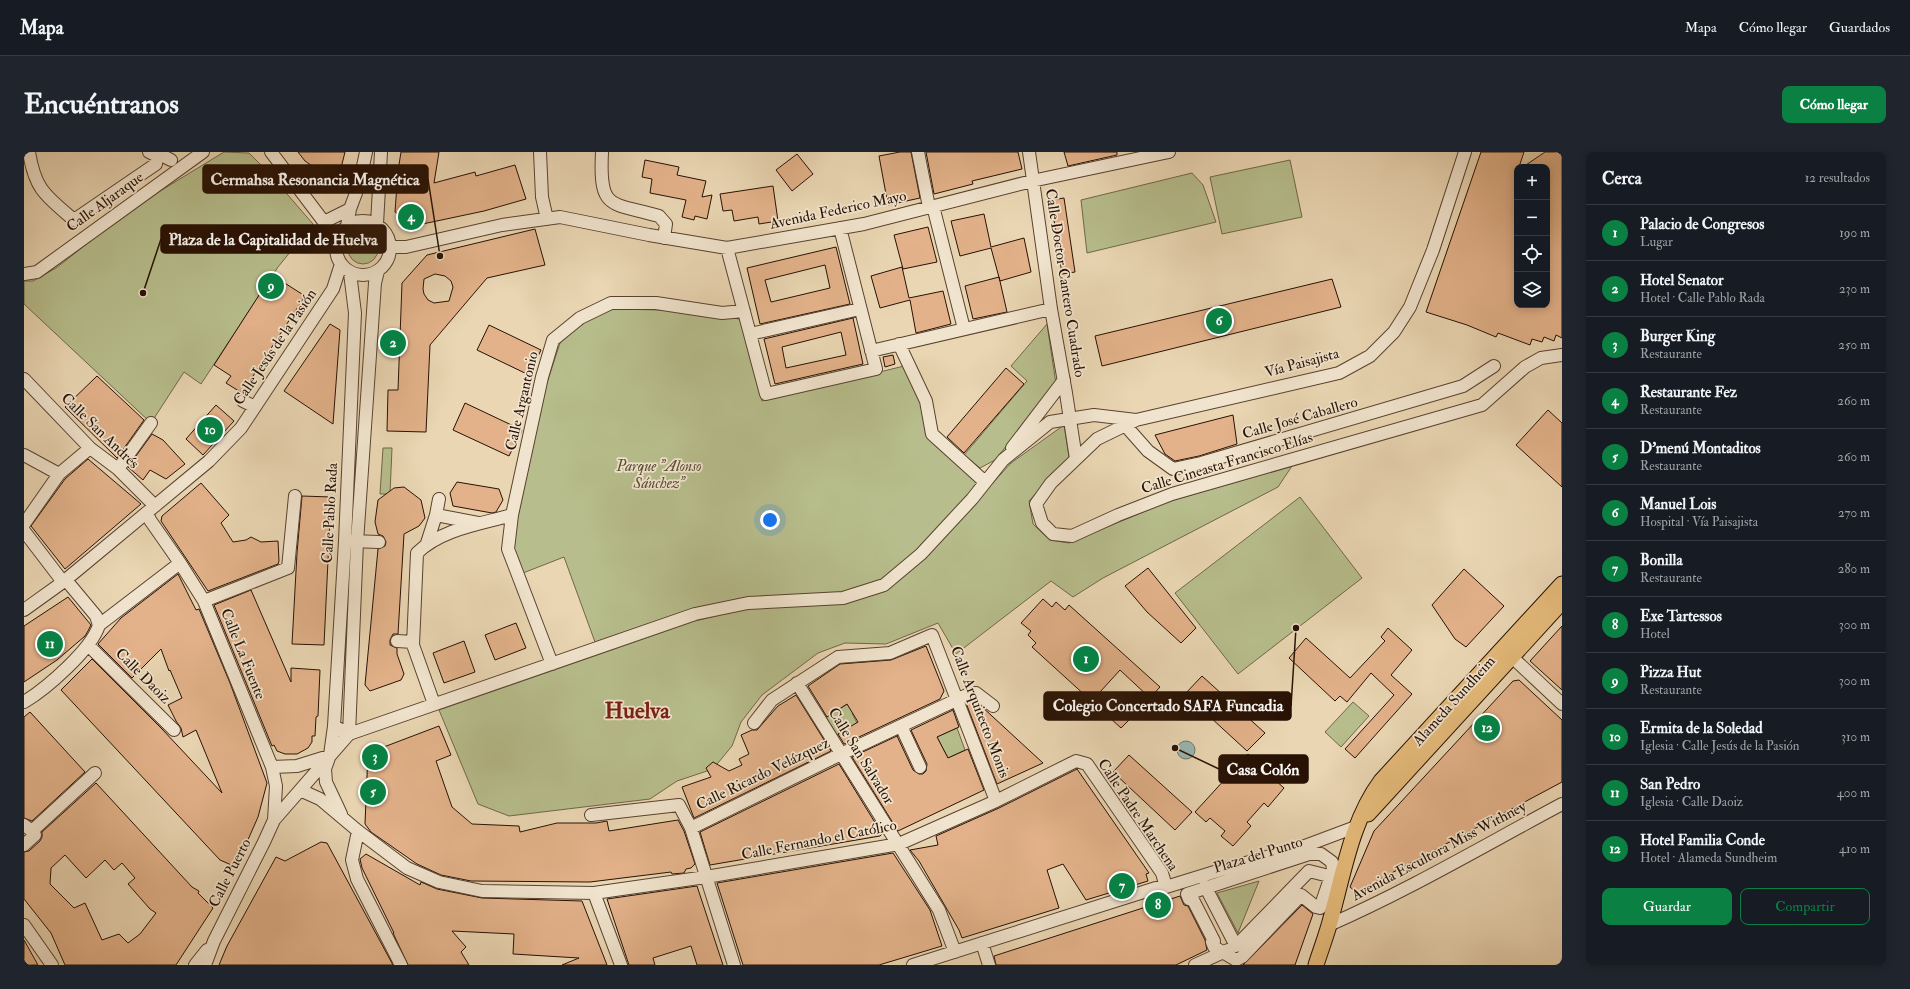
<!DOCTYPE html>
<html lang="es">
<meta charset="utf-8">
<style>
body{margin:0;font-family:"IM FELL Double Pica",serif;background:#20242c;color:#f1f3f6}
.controls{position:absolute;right:12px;top:12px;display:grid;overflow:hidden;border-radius:8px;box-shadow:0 2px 10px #0003}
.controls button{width:36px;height:36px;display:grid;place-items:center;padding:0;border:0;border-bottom:1px solid #363941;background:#171b24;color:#f1f3f6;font:20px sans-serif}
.you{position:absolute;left:746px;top:368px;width:14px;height:14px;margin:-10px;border:3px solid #fff;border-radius:50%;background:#1a73e8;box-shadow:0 0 0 6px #1a73e833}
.badge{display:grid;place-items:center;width:26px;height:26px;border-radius:50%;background:#0b8043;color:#fff;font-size:13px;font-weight:700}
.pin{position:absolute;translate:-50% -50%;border:2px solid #fff;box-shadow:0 1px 4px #0006}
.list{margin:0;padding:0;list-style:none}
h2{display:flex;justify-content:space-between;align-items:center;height:52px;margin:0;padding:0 16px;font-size:17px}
h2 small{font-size:13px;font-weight:400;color:#9ea1a6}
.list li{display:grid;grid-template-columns:26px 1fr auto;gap:12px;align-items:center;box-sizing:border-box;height:56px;padding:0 16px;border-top:1px solid #363941}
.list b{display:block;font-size:15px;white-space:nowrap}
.list p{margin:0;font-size:13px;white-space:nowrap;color:#9ea1a6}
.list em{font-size:13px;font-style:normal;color:#9ea1a6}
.actions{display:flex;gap:8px;padding:12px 16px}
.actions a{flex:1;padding:9px 0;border:1px solid #0b8043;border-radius:8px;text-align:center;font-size:14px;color:#0b8043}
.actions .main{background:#0b8043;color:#fff}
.icon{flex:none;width:22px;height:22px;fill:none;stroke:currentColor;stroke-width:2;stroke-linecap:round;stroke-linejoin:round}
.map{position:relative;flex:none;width:1538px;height:813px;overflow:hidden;border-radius:8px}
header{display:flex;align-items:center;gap:24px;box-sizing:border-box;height:56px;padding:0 20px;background:#171b24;border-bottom:1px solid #363941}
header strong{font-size:19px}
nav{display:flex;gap:22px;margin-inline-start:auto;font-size:14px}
.intro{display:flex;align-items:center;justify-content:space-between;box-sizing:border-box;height:96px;padding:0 24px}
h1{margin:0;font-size:28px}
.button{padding:10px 18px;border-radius:8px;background:#0b8043;color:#fff;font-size:14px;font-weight:700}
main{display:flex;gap:24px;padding:0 24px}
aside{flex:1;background:#171b24;border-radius:8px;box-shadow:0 2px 10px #0003}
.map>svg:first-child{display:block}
.green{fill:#b7bd8c;stroke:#6f6748}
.water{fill:#9ab7b5;stroke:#6c756e}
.building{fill:#e3b28a;stroke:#271104;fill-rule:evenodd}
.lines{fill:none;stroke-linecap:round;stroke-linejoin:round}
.minor-casing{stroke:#584230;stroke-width:14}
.major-casing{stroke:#271104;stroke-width:17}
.minor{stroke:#f1e4ce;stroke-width:12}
.major{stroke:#e5bb7a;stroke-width:15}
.labels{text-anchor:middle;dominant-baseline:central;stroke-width:3.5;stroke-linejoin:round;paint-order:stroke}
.street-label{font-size:15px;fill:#271104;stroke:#f1e4ce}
.park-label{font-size:15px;font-style:italic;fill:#594d34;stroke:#f1e4ce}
.town-label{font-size:23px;font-weight:bold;fill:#7a1f14;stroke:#f1e4ce}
.leader{fill:none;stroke:#271104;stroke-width:1.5}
.callout-dot{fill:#271104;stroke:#f1e4ce;stroke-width:1.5}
.callout{fill:#271104;stroke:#271104;stroke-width:1.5}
.callout-label{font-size:16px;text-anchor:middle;font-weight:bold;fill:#fff}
</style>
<header>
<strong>Mapa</strong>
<nav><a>Mapa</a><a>Cómo llegar</a><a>Guardados</a></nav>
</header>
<div class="intro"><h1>Encuéntranos</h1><a class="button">Cómo llegar</a></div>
<main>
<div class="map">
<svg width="1538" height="813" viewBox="0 0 1538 813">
<rect width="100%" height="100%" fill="#ead6b3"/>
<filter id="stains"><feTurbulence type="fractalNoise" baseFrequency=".005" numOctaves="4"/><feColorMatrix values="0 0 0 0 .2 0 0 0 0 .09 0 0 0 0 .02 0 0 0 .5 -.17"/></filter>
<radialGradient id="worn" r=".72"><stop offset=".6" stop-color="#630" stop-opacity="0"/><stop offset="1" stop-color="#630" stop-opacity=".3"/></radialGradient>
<!-- green -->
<path class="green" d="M200,0L225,1L244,20L289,72L254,115L177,232L160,220L127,271L0,152V129H9L32,116L110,55Z
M1266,8L1278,65L1198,82L1186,25Z
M1168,21L1179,33L1192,70L1063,101L1057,48Z
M324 97a15 15 0 1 1 30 0a15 15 0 1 1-30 0Z
M589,157L638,158L716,167L738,249L880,214L896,248L905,286L955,331L894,397L856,429L818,441L725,445L670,456L571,490L540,405L499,421L488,398L493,368L522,234L536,191L559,170Z
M1023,172L1032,232L971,308L956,316L940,303L1003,229L987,214Z
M1040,273L1045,305L1005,349L1009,372L1026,388L1045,391L1143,350L1268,314L1254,335L1079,426L1049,445L1027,429L932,502L914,471L862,492L821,491L794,501L738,543L717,570L708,594L689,617L653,629L626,647L485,664L454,652L415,558L671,469L725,456L793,452H821L863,437L904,402L987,311Z
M359,296H368L366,342H356Z
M1276,345L1338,426L1214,522L1151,441Z
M832,547L837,555L828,561L833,571L813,583L802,565Z
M1329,550L1345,564L1317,595L1301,580Z
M933,576L941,598L924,606L913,585Z
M1235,729L1214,781L1193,741Z"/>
<!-- water -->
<path class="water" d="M1153 598a9 9 0 1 1 18 0a9 9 0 1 1-18 0Z"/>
<!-- building -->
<path class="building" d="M274,0H321L314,28L289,24L291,16L281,9Z
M377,0H415L410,31L451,20L452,24L491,13L502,47L460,59L389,74L371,60L374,19Z
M876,0H887L896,46L864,53L855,4Z
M902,0H994L998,17L948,29L949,32L910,42Z
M1040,0H1093V3L1044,14Z
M1457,0H1500L1495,15H1493V153H1523V15H1499L1521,0H1538V186L1532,183L1530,189L1520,185L1518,190L1508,187L1506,193L1474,181L1472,185L1443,173L1402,160Z
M773,2L789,22L768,39L752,18Z
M621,8L655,15L653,23L682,29L678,45L688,43L683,67L671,64L670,68L658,65L662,48L626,41L628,27L618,25Z
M749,34L754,69L735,72L734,65L710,69L708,58L699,59L696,42Z
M1040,46L1051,120L1038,122L1027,48Z
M960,62L967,95L1000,86L1007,120L976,129L967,96L936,104L927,69Z
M904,75L913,110L879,117L870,83Z
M511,77L521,113L463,126L406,193L402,280L363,279L364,238H374L378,131L403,103ZM411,122L421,124L427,129L429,135L425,149L410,151L404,148L400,142L399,137L400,127Z
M812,95L826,152L736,172L723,116ZM801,113L806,136L747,150L741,128Z
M878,115L885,146L919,139L927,172L892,181L886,148L856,156L847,124Z
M248,123L281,144L218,241L202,231L207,224L190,213Z
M975,125L983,160L949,167L941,134Z
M1308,127L1317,155L1078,214L1071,184Z
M829,166L839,212L751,232L740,187ZM817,180L822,203L762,216L758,195Z
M306,172L316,178L309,272L260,239Z
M465,173L517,198L505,223L453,198Z
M869,203L871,212L861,215L859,205Z
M982,216L1000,232L940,301L923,285Z
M73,224L120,268L93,306L41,255Z
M441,251L498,278L485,304L429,278Z
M192,253L210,269L179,303L162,287Z
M1524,258L1538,271V335L1492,293Z
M1209,263L1213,292L1175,304L1151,309L1141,302L1131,283Z
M128,282L139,288L161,312L142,327L126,318L119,328L104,315Z
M64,307L117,352L41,417L7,374L41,327Z
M433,330L475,337L479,348L472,360L468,361L429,354L426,341Z
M177,331L205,363L197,371L209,390L222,388L227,385L237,390L254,389L255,409L254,412L184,439L137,369L138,364Z
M380,335L397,348L401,366L395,374L380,382L374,482H369L366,488V493L373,496V502L380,522L377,528L346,539L341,533L354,397L361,394L362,390L359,384L354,382L351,370L354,348L370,336Z
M278,344L307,345L300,493L268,492L273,401Z
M1124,416L1172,476L1157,491L1123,460L1101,434Z
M1440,417L1480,454L1442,495L1431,487L1408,453Z
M154,422L172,458L175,457L206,531L243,631L234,665L212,715L196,708L37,538L68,507L138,577L198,641L172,578L159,585L157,576L152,569L144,553L158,546L146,518L145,519L137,497L108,526L74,492L97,466Z
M227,438L267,530V516L296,518L294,564L292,565L291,584H288V590L284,596L273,602H261L253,599L250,593L248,594L190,453Z
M44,445L67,473L64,479L61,484L33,508L0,530V474Z
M1019,447L1028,455L1032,450L1041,458L1045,453L1136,535L1126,546L1096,518L1076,540L1106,567L1097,576L1008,495L1012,491L1004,483L1007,479L997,471Z
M492,471L502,496L471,508L461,483Z
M1538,474V538L1506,509Z
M1364,476L1388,498L1367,523L1388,542L1331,606L1321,597L1370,543L1347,521L1323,550L1316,544L1311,549L1265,506L1282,486L1326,526L1361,489L1357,485Z
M440,489L451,520L420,531L409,501Z
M902,494L920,539L916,547L820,592L814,582L834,570L823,552L803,565L784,534L816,512L867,508Z
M1178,524L1241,581L1223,599L1161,542Z
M1495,528L1538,568V630L1332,740L1326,735L1350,679L1489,529Z
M772,543L807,599L670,666L658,635L687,625L682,616L689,610L705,619L718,613L715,607L725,602L717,583L728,578H733L754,554Z
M950,549L956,553L1019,611L973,632L942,551Z
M929,558L935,575L913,585L924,606L944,597L960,638L874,679L828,605L873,584L889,618L895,622H899L902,619L903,612L887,578Z
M6,560L61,620L8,669L0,666V565Z
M415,574L427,603L412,609L428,655L448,672L495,674L496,680L533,671H572L583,669L585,679L654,668L660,679L671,712L667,716L662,717L660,721L648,722L647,720L566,730L447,729L417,723L393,712L347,680L341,672L344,601Z
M1224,602L1236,613L1233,616L1249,630L1251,628L1260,636L1244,655L1240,651L1223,670L1227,674L1209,694L1197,684L1201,679L1186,666L1182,670L1171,660Z
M1105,603L1168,660L1151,678L1089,620Z
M815,612L858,682L856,684L686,713L676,680Z
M1053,617L1125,721L1122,722L1124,729L1062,748L1039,712L1023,718L1035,756L938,786L935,778L895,709L886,698L914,693L912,684L975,656Z
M72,631L168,735L175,739L174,741L189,756L152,813H41L27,781L0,747V700L5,699L16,689L18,685V680ZM41,703L62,726L81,708L90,718L98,711L111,726L104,732L126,757L132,761L116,782L104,791L95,782L78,788L61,751L50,756L26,732L27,716Z
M297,690L303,691L369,813H195L203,794L252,705L261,709Z
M869,701L906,758L918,794L855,813H719L693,731Z
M342,702L396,733L397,730L413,737L458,746L558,749L583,813H538L555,806L489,802L490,782L428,779L442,795L437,800L445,813H384L369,781H370L338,716L336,707Z
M673,734L699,813H673L667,794L629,806L631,813H605L583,747Z
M1156,744L1160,753L1164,754L1181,788L1183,798L1152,813H972L970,804Z
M1278,753L1289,762L1271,813H1219Z
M0,788L14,813H0Z"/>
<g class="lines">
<defs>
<path id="minor" d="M5,0C11,38 22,44 50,68L132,12L133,4L125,0
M131,0L147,8
M247,0L300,70L312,91
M516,0L518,45L523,67
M578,0C575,59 586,50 635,64L642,72L640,86
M894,0L905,55
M1005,0L1027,157L1042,241L1052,307
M1441,0L1409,98L1386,155L1370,180L1346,204L1315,221L1112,268L1073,287L1027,331L1012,352L1018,371L1029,382L1048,384L1094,363L1148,342L1458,253L1501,215L1517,206L1538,203
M909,54L940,177
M312 96a27 27 0 1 1 54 0a27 27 0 1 1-54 0Z
M300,70L326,57
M353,72L357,0
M323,74L326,57L335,33L342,0
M366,95H382L478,73L536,65L625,83L703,96L840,72L1008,29L1145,0
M703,96L742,242L852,217L816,76
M0,122L13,120L179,0
M726,182L836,157
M875,192L902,249L908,282L961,330
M847,199L1027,157
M0,227L66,296L94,317L131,354
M219,249L231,255
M1101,273L1124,299L1149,317L1177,311L1439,234L1470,214
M988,296L1040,228
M0,303L35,322
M94,317L127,271
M415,347L412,363L454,371
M123,360L126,368L156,411L180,449L248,615L252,634L250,668
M0,372L35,322L66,296
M0,379L39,430
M326,389L355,390
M403,391L412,363
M42,428L72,464L75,473
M180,449L264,416L271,344
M0,458L39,430L185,309L217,276L309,137L317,112
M75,473L156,411
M373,489L389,490
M64,493L150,578
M1488,505L1538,552
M528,512L484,397L488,363L518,225L529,188L556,166L587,151H632L698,161L720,159
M773,531L915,758L931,800
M0,550C22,537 68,497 75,473
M410,552L389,493L393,401C417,377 457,372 488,363
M730,571L748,548L814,505L866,501L908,483L972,649
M310,574L325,582L671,462L724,451L819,446L860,433L897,402L948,347L979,308L1026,270L1070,263L1112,268
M877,574L896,615
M325,582L333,390L351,131L354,119
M248,615L273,614L305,604
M276,638L296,647L334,679L383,716L415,730L458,739L570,741L682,725L875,692L972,649L1052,609L1063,612L1138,721L1142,735
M317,662L302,630L301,617L306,603L310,574L321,389L331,161L326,121
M567,663L655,653L667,676L710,813
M0,673L8,679L11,683L0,693
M667,676L817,602L945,542L952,541L969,554
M8,679L71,621
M334,679L328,708L333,727L377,813
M1285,702H1297L1308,710L1309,718L1296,756L1292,755L1277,743L1218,805L1212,808L1190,795L1188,790L1190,789L1168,746L1165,747L1163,742Z
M1181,734L1212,794L1285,719L1305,724
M570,741L597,813
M0,773L28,813
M1305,773C1385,738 1461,693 1538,652
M958,791L965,813
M171,813L183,798
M181,813L190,789L240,690L250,668L325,582
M889,813L1132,736L1142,735L1197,718L1278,695L1334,674
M1171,813L1204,798"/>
<path id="major" d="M1344,662L1538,450
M1292,813C1297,797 1303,782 1307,766C1320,719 1328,668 1357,629L1538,432"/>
</defs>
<!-- minor casing -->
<use href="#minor" class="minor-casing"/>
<!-- major casing -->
<use href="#major" class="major-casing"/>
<!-- minor -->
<use href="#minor" class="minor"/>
<!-- major -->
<use href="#major" class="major"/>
</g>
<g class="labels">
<!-- street labels -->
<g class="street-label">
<text transform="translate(81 50) rotate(-36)">Calle Aljaraque</text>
<text transform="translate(814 58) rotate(-12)">Avenida Federico Mayo</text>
<text transform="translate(1041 131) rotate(81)">Calle Doctor Cantero Cuadrado</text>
<text transform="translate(251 195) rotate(-56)">Calle Jesús de la Pasión</text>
<text transform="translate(1278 211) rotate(-15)">Vía Paisajista</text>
<text transform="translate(498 249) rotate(-77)">Calle Argantonio</text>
<text transform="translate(1276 266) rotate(-16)">Calle José Caballero</text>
<text transform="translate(76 279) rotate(44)">Calle San Andrés</text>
<text transform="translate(1203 311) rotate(-17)">Calle Cineasta Francisco Elías</text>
<text transform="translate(306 361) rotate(-87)">Calle Pablo Rada</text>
<text transform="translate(219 502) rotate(68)">Calle La Fuente</text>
<text transform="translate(119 524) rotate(45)">Calle Daoiz</text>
<text transform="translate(1430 549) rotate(-48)">Alameda Sundheim</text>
<text transform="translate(956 560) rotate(69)">Calle Arquitecto Monis</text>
<text transform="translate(837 604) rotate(58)">Calle San Salvador</text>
<text transform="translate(739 622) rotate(-26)">Calle Ricardo Velázquez</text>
<text transform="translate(1114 663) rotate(56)">Calle Padre Marchena</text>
<text transform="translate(795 688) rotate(-11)">Calle Fernando el Católico</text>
<text transform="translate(1415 699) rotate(-28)">Avenida Escultora Miss Withney</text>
<text transform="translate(1234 703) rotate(-17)">Plaza del Punto</text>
<text transform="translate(206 721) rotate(-63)">Calle Puerto</text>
</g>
<!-- park labels -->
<g class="park-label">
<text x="635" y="314">Parque "Alonso<tspan x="635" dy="17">Sánchez"</tspan></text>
</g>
<!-- town labels -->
<g class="town-label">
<text x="613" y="558">Huelva</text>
</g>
</g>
<!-- callouts -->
<path class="leader" d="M416 104L404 27M119 141L137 87M1272 476L1267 554M1151 596L1195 617"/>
<g class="callout-dot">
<circle cx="416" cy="104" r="4"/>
<circle cx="119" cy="141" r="4"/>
<circle cx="1272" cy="476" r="4"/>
<circle cx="1151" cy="596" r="4"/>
</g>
<g class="callout">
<rect x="179" y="13" width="225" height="28" rx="4"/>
<rect x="137" y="73" width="225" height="28" rx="4"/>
<rect x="1020" y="540" width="247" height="28" rx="4"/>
<rect x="1195" y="603" width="89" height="28" rx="4"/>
</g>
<g class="callout-label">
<text x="291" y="33">Cermahsa Resonancia Magnética</text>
<text x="249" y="93">Plaza de la Capitalidad de Huelva</text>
<text x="1144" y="559">Colegio Concertado SAFA Funcadia</text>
<text x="1239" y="623">Casa Colón</text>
</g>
<rect width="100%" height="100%" filter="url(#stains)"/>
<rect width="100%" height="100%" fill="url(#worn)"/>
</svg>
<div class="controls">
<button>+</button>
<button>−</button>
<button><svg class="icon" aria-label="locate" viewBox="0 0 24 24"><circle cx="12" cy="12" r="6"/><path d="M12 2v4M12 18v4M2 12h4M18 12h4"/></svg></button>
<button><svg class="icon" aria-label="layers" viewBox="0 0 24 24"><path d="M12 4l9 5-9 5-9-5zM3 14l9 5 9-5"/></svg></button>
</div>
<div class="you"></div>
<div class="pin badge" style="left:1062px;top:507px">1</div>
<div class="pin badge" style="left:369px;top:191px">2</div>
<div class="pin badge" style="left:351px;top:605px">3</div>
<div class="pin badge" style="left:387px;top:65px">4</div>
<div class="pin badge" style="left:349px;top:640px">5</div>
<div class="pin badge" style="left:1195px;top:169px">6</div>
<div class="pin badge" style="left:1098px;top:734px">7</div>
<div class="pin badge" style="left:1134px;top:753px">8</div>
<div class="pin badge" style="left:247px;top:134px">9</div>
<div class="pin badge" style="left:186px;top:278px">10</div>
<div class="pin badge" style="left:26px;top:492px">11</div>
<div class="pin badge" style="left:1463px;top:576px">12</div>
</div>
<aside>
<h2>Cerca<small>12 resultados</small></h2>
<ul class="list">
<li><span class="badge">1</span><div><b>Palacio de Congresos</b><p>Lugar</p></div><em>190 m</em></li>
<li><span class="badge">2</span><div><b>Hotel Senator</b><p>Hotel · Calle Pablo Rada</p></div><em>230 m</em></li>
<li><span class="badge">3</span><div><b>Burger King</b><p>Restaurante</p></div><em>250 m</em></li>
<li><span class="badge">4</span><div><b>Restaurante Fez</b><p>Restaurante</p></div><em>260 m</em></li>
<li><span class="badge">5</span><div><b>D'menú Montaditos</b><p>Restaurante</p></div><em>260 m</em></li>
<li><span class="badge">6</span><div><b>Manuel Lois</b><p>Hospital · Vía Paisajista</p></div><em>270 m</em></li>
<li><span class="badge">7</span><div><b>Bonilla</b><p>Restaurante</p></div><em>280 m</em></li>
<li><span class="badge">8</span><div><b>Exe Tartessos</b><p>Hotel</p></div><em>300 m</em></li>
<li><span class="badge">9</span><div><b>Pizza Hut</b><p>Restaurante</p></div><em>300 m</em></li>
<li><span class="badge">10</span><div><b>Ermita de la Soledad</b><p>Iglesia · Calle Jesús de la Pasión</p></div><em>310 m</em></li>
<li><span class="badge">11</span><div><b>San Pedro</b><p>Iglesia · Calle Daoiz</p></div><em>400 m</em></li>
<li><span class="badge">12</span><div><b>Hotel Familia Conde</b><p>Hotel · Alameda Sundheim</p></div><em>410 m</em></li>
</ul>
<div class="actions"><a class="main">Guardar</a><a>Compartir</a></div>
</aside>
</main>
